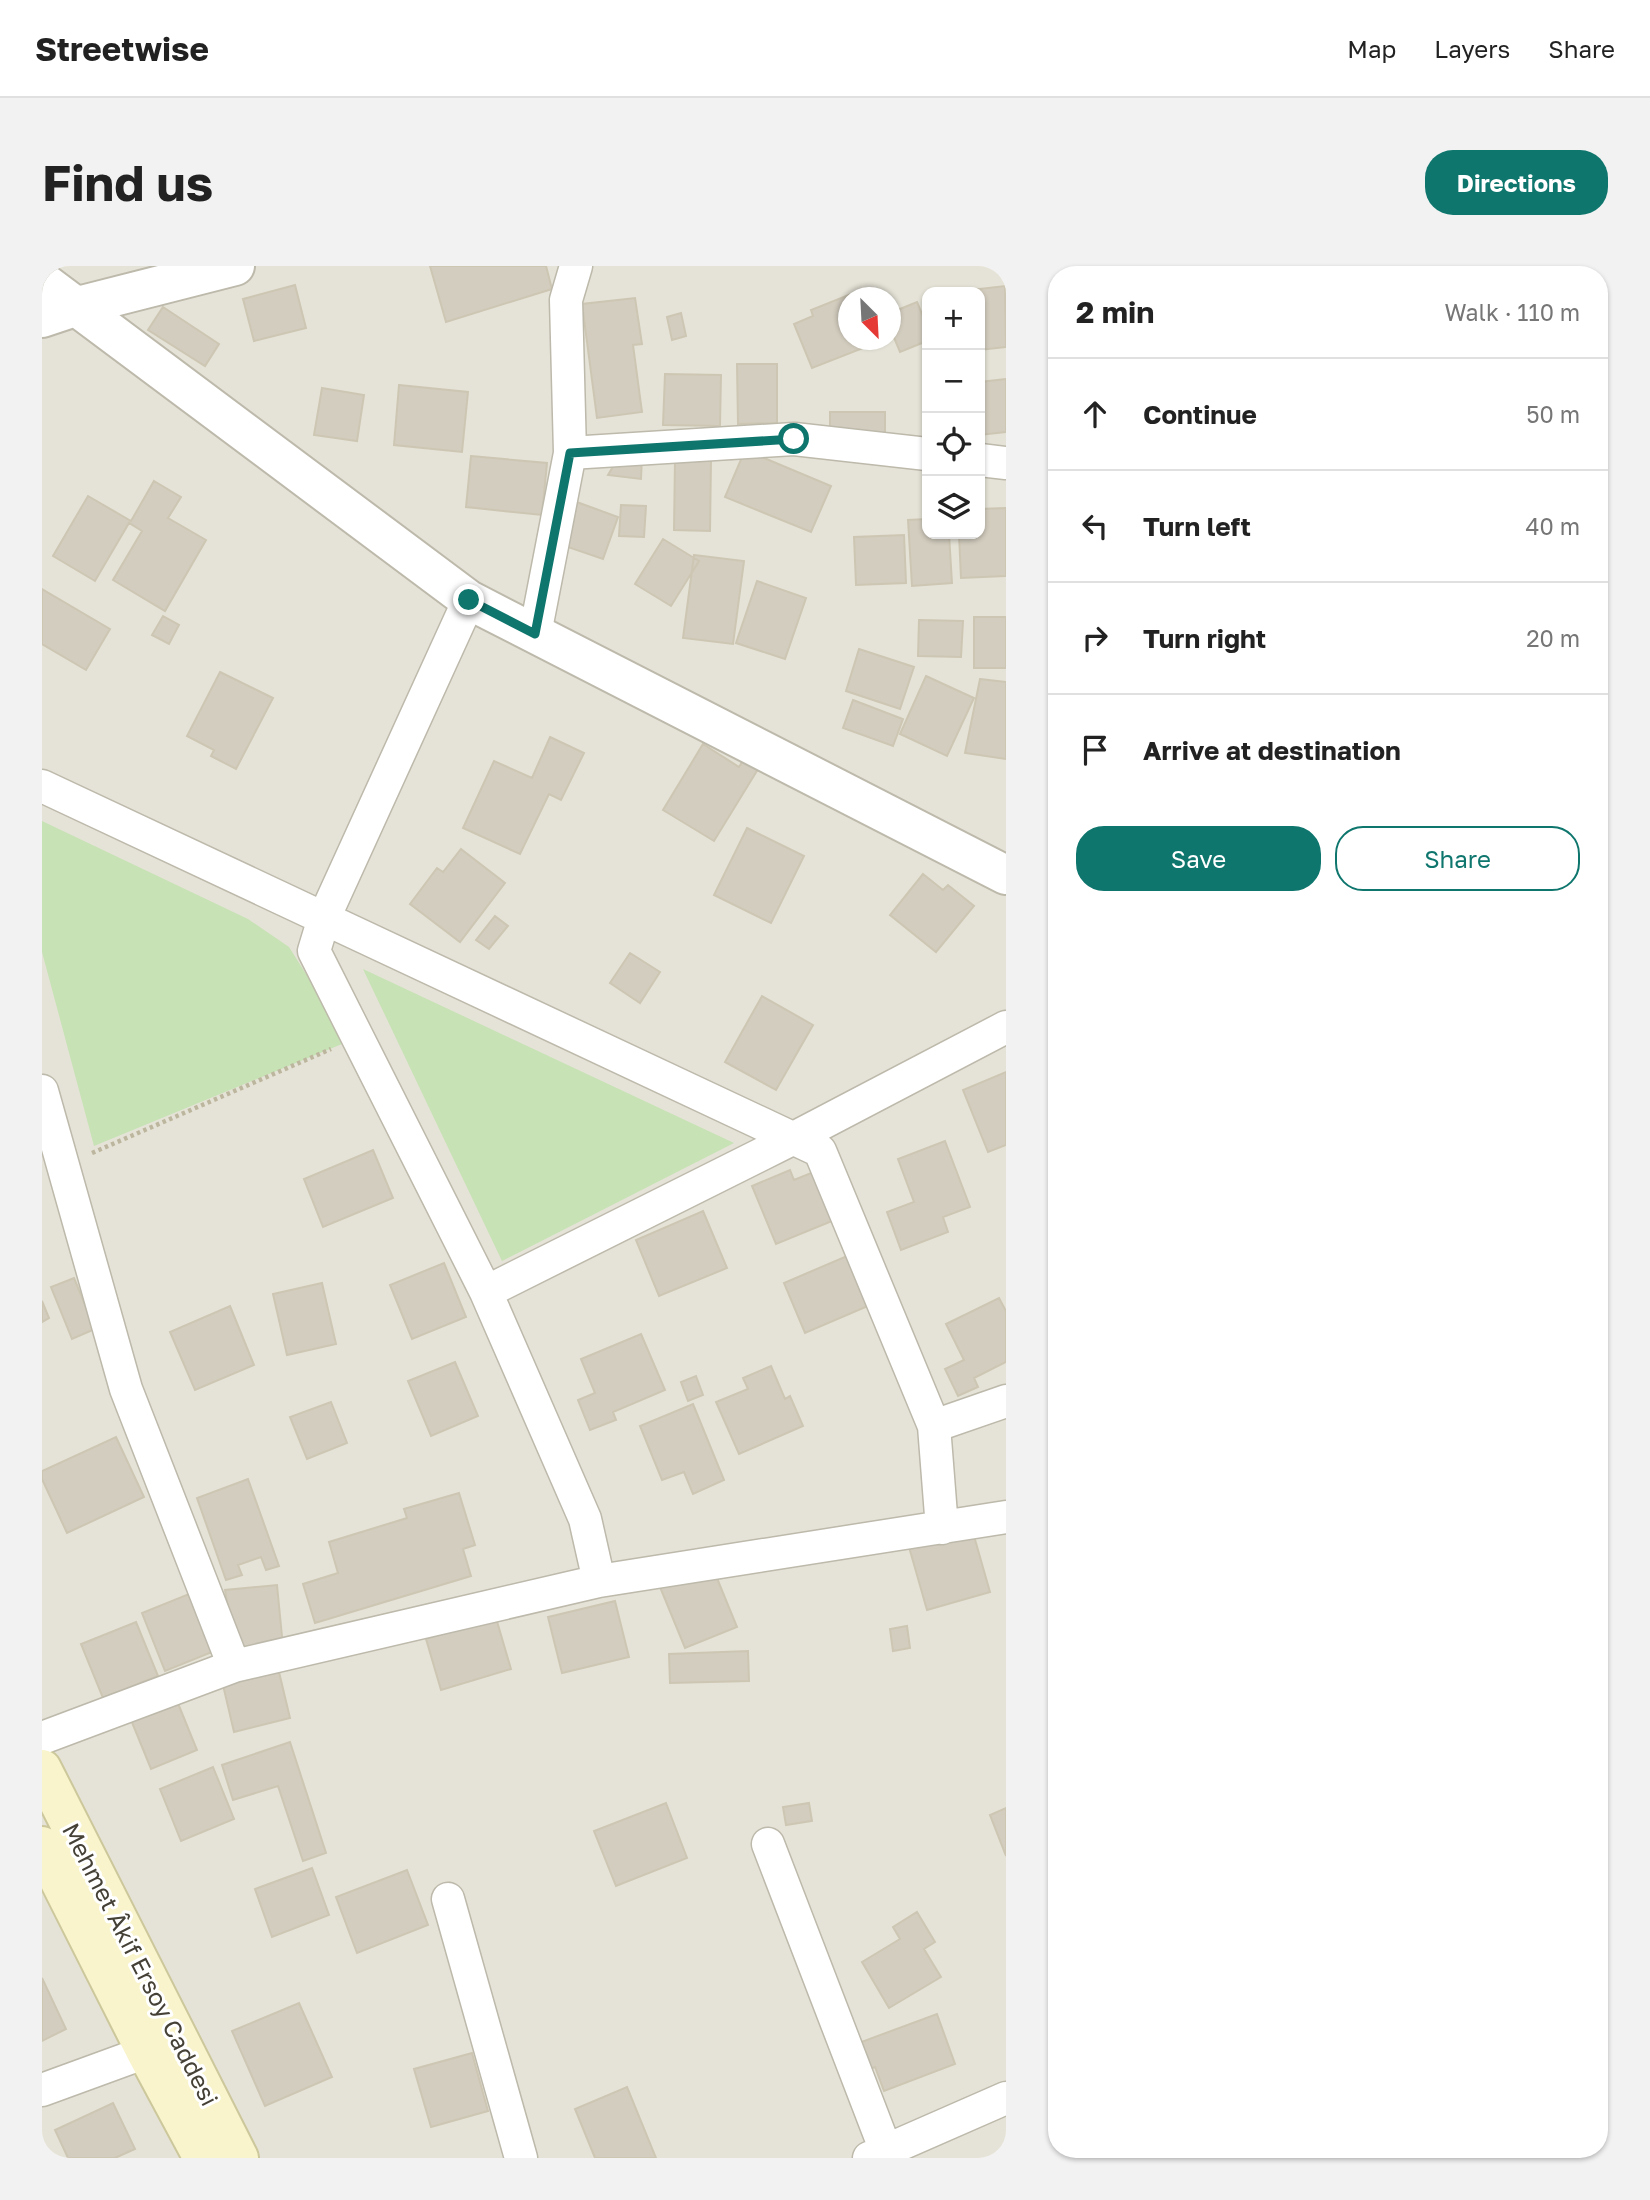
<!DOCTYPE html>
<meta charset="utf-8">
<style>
body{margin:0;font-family:"Golos Text",sans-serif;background:#f2f2f2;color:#222}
.controls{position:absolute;right:21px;top:21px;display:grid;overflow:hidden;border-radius:14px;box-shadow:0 2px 5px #0004}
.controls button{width:63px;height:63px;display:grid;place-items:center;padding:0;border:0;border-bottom:2px solid #e0e0e0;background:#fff;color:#222;font:35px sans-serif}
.compass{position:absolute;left:796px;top:21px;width:63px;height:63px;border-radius:50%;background:#fff;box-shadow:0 2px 5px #0004;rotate:156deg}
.stop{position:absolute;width:21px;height:21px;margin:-16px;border:5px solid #0f766e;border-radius:50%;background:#fff}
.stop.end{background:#0f766e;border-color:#fff;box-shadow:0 2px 7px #0008}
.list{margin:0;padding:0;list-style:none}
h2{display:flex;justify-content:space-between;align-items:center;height:91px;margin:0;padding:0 28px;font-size:30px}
h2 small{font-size:23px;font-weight:400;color:#767676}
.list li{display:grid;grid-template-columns:46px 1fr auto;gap:21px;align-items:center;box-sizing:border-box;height:112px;padding:0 28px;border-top:2px solid #e0e0e0}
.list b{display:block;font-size:26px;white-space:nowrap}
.list em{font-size:23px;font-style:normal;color:#767676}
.actions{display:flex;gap:14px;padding:21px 28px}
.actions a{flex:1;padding:16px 0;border:2px solid #0f766e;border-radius:28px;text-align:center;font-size:24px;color:#0f766e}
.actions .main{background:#0f766e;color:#fff}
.icon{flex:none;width:38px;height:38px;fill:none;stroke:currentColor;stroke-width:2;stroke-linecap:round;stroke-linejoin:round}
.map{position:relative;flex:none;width:964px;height:1892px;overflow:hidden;border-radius:28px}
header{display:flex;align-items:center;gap:42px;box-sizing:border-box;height:98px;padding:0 35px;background:#fff;border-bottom:2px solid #e0e0e0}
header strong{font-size:33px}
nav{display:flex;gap:38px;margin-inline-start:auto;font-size:24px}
.intro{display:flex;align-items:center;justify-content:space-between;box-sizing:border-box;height:168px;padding:0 42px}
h1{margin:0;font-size:49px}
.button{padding:18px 32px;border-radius:28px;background:#0f766e;color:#fff;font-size:24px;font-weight:700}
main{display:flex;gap:42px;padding:0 42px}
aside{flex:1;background:#fff;border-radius:28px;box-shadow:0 2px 5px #0004}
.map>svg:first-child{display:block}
.residential{fill:#e5e3d7;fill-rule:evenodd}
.green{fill:#c7e2b5}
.building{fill:#d3cdbf;stroke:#cdc6b3;stroke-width:2}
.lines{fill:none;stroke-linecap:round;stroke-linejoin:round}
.minor-casing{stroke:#bdb9ab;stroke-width:35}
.tertiary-casing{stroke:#bdb9ab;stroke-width:42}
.secondary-casing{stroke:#cdc79c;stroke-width:42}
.path{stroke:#bdb69e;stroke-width:4.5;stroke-dasharray:3.5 3.5;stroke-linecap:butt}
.minor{stroke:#fff;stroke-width:32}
.tertiary{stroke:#fff;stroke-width:38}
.secondary{stroke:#f9f4cb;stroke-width:38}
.route{stroke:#0f766e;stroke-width:9}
.labels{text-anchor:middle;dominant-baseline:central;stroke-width:6;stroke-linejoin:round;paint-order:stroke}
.street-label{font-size:24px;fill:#454137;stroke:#fff}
</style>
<header>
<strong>Streetwise</strong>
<nav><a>Map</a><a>Layers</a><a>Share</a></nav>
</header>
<div class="intro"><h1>Find us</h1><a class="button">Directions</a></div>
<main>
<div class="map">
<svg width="964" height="1892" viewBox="0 0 964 1892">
<rect width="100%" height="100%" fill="#f2f0e8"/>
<!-- residential -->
<path class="residential" d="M0,0H964V1892H0ZM885,26H938V268H885ZM806,32H848V74H806Z"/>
<!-- green -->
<path class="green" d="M0,555L206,653L247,681L276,727L300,778L52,880L0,686Z
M321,703L692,877L460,995Z"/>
<!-- building -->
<path class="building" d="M388,0H504L510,23L404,56Z
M253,19L264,62L212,75L201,33Z
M963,20L964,81L938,84V26H911Z
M814,26L816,32H806V74H833L834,77L770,102L752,58L771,50L769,44Z
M593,32L600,78L591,79L600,146L555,152L540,38Z
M875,36L885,60V75L858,86L848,62V47Z
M121,41L177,78L163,100L106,64Z
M639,47L644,70L630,74L625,51Z
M695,98H735V157L696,158Z
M623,108L679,109L678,160L621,159Z
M964,113V166L938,169V116Z
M357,119L426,126L420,186L352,179Z
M280,122L322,129L315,175L272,169Z
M788,146H843V168H788Z
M703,184L789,220L769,266L683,231Z
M429,190L505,197L500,249L424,241Z
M600,190L599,213L566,209L576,192Z
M633,194L669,195L668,265L632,264Z
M112,215L139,231L126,252L164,274L123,345L71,314L100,265L87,257L53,315L11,290L46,230L89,255Z
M532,235L576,251L561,293L517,278Z
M579,239L604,240L602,271L577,270Z
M964,242V310L919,312L917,268H938V243Z
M885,253V268H907L910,317L870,320L866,254Z
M862,269L864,317L814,319L812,271Z
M621,273L657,295L629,340L593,318Z
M652,289L702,295L691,378L641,372Z
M715,315L764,332L743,393L694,377Z
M0,323L68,363L44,404L0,378Z
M121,350L137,359L127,378L110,369Z
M932,351H964V402H932Z
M877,354L921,355L919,391L876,390Z
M817,383L872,401L858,443L804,425Z
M178,406L231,432L194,503L169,490L172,484L145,470Z
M884,410L932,432L905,490L858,468Z
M938,413L964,416V493L923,487Z
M811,434L861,453L851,480L801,462Z
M508,471L542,487L519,534L507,528L478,588L421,562L452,495L490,512Z
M661,478L697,501L706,486L721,495L672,575L621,544Z
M705,562L762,590L729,657L672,629Z
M419,583L463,617L418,676L368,638L395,602L401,606Z
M881,608L901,624L906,619L932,640L894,686L848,649Z
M453,650L466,660L447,683L434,674Z
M588,687L618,706L598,737L568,717Z
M720,730L771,759L734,824L683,796Z
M964,806V879L946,886L921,824Z
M903,875L928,941L901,951L906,966L859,984L845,946L872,936L856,893Z
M331,884L351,932L281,961L262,913Z
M748,904L752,914L774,905L795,953L734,978L710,920Z
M661,945L685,1002L617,1030L594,974Z
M805,990L826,1040L763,1067L742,1017Z
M402,997L424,1051L370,1073L348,1019Z
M32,1012L53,1063L30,1073L9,1021Z
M280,1017L294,1078L245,1089L231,1028Z
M957,1032L964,1045V1096L932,1112L936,1121L916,1130L903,1103L922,1094L904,1058Z
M0,1035L7,1052L0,1056Z
M188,1040L212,1099L153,1124L128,1066Z
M599,1068L623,1124L571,1146L574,1154L548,1164L536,1134L553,1127L539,1093Z
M413,1096L436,1150L389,1170L366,1115Z
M729,1100L743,1133L748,1130L761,1160L697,1188L674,1136L706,1123L701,1112Z
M654,1110L661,1129L646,1135L639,1116Z
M289,1136L305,1177L265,1193L248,1151Z
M651,1138L682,1214L651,1228L642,1206L620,1214L598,1160Z
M74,1171L102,1231L25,1267L0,1213V1205Z
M206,1213L237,1300L224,1304L219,1291L196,1299L200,1309L184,1314L155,1232Z
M417,1227L433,1279L421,1283L429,1310L273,1357L261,1318L296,1307L287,1276L365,1252L362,1243Z
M930,1263L948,1326L885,1344L867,1281Z
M670,1300L695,1361L643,1382L618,1321Z
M235,1319L241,1381L193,1388L183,1324Z
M157,1324L180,1382L123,1405L100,1347Z
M573,1335L587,1391L520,1407L506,1351Z
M454,1352L469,1403L399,1424L384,1373Z
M94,1356L116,1410L61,1432L39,1378Z
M865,1360L868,1382L851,1385L848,1363Z
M706,1385L707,1415L628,1417L627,1388Z
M237,1406L248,1452L192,1466L181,1419Z
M133,1430L155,1484L109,1503L87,1449Z
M248,1476L284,1587L261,1595L236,1520L191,1534L180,1499Z
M171,1501L192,1553L139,1575L118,1523Z
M624,1537L645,1592L574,1620L552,1565Z
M767,1537L770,1555L744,1559L741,1541Z
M964,1542V1590L948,1549Z
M270,1602L287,1649L230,1671L213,1623Z
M365,1604L386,1659L315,1687L294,1631Z
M875,1646L893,1676L882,1683L899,1711L847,1742L820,1696L858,1673L851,1661Z
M0,1712L24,1763L0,1775Z
M257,1737L290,1811L223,1840L190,1765Z
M895,1748L913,1798L842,1825L833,1801L824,1805L814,1778Z
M430,1787L446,1845L389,1861L372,1803Z
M585,1821L614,1892H553L533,1843Z
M71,1837L93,1883L73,1892H26L13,1864Z"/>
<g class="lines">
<defs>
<path id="minor" d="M528,187L752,173L885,188
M938,194L964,197
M427,334L282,652L272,685L444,1026
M493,368L528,187L524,34L534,0
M0,520L778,885L892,1160L900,1262
M0,825L84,1123L192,1400
M892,1160L964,1135
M557,1315L543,1253L444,1026L752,872L964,761
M0,1472L192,1400L557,1315L964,1251
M726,1578L844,1885
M406,1633L479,1892
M0,1824L104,1786
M827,1892L964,1832"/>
<path id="tertiary" d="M0,15L427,334L964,609
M0,52L36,40L193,0"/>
<path id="secondary" d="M0,1503L197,1892
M0,1580L104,1786L161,1892"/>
</defs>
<!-- minor casing -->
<use href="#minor" class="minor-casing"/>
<!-- tertiary casing -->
<use href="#tertiary" class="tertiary-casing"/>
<!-- secondary casing -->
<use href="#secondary" class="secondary-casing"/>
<!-- path -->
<path class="path" d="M50,887L289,783"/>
<!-- minor -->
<use href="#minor" class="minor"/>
<!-- tertiary -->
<use href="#tertiary" class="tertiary"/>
<!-- secondary -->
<use href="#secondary" class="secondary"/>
</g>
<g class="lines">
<!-- route -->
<path class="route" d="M427,334L493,368L528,187L752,173"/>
</g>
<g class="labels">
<!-- street labels -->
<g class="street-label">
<text transform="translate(99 1698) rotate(63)">Mehmet Âkif Ersoy Caddesi</text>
</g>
</g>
</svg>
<div class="controls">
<button>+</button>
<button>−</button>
<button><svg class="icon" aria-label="locate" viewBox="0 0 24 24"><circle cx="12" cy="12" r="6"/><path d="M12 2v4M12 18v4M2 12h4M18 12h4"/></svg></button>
<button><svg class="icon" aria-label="layers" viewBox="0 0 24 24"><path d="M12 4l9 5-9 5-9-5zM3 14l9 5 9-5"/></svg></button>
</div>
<svg class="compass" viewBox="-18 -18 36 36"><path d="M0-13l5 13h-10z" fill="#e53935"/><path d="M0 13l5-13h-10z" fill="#767676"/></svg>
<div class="stop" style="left:752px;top:173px"></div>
<div class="stop end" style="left:427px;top:334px"></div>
</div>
<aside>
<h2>2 min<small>Walk · 110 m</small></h2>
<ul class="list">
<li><svg class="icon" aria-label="ahead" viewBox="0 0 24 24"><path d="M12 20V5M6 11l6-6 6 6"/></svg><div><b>Continue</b></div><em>50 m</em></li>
<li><svg class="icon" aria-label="left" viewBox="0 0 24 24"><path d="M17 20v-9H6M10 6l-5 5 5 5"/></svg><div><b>Turn left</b></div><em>40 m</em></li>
<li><svg class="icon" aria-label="right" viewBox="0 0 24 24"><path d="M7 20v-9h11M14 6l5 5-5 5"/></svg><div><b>Turn right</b></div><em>20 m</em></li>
<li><svg class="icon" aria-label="arrive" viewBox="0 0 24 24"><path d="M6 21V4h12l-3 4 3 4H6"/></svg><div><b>Arrive at destination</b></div></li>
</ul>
<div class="actions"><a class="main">Save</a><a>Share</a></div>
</aside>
</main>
